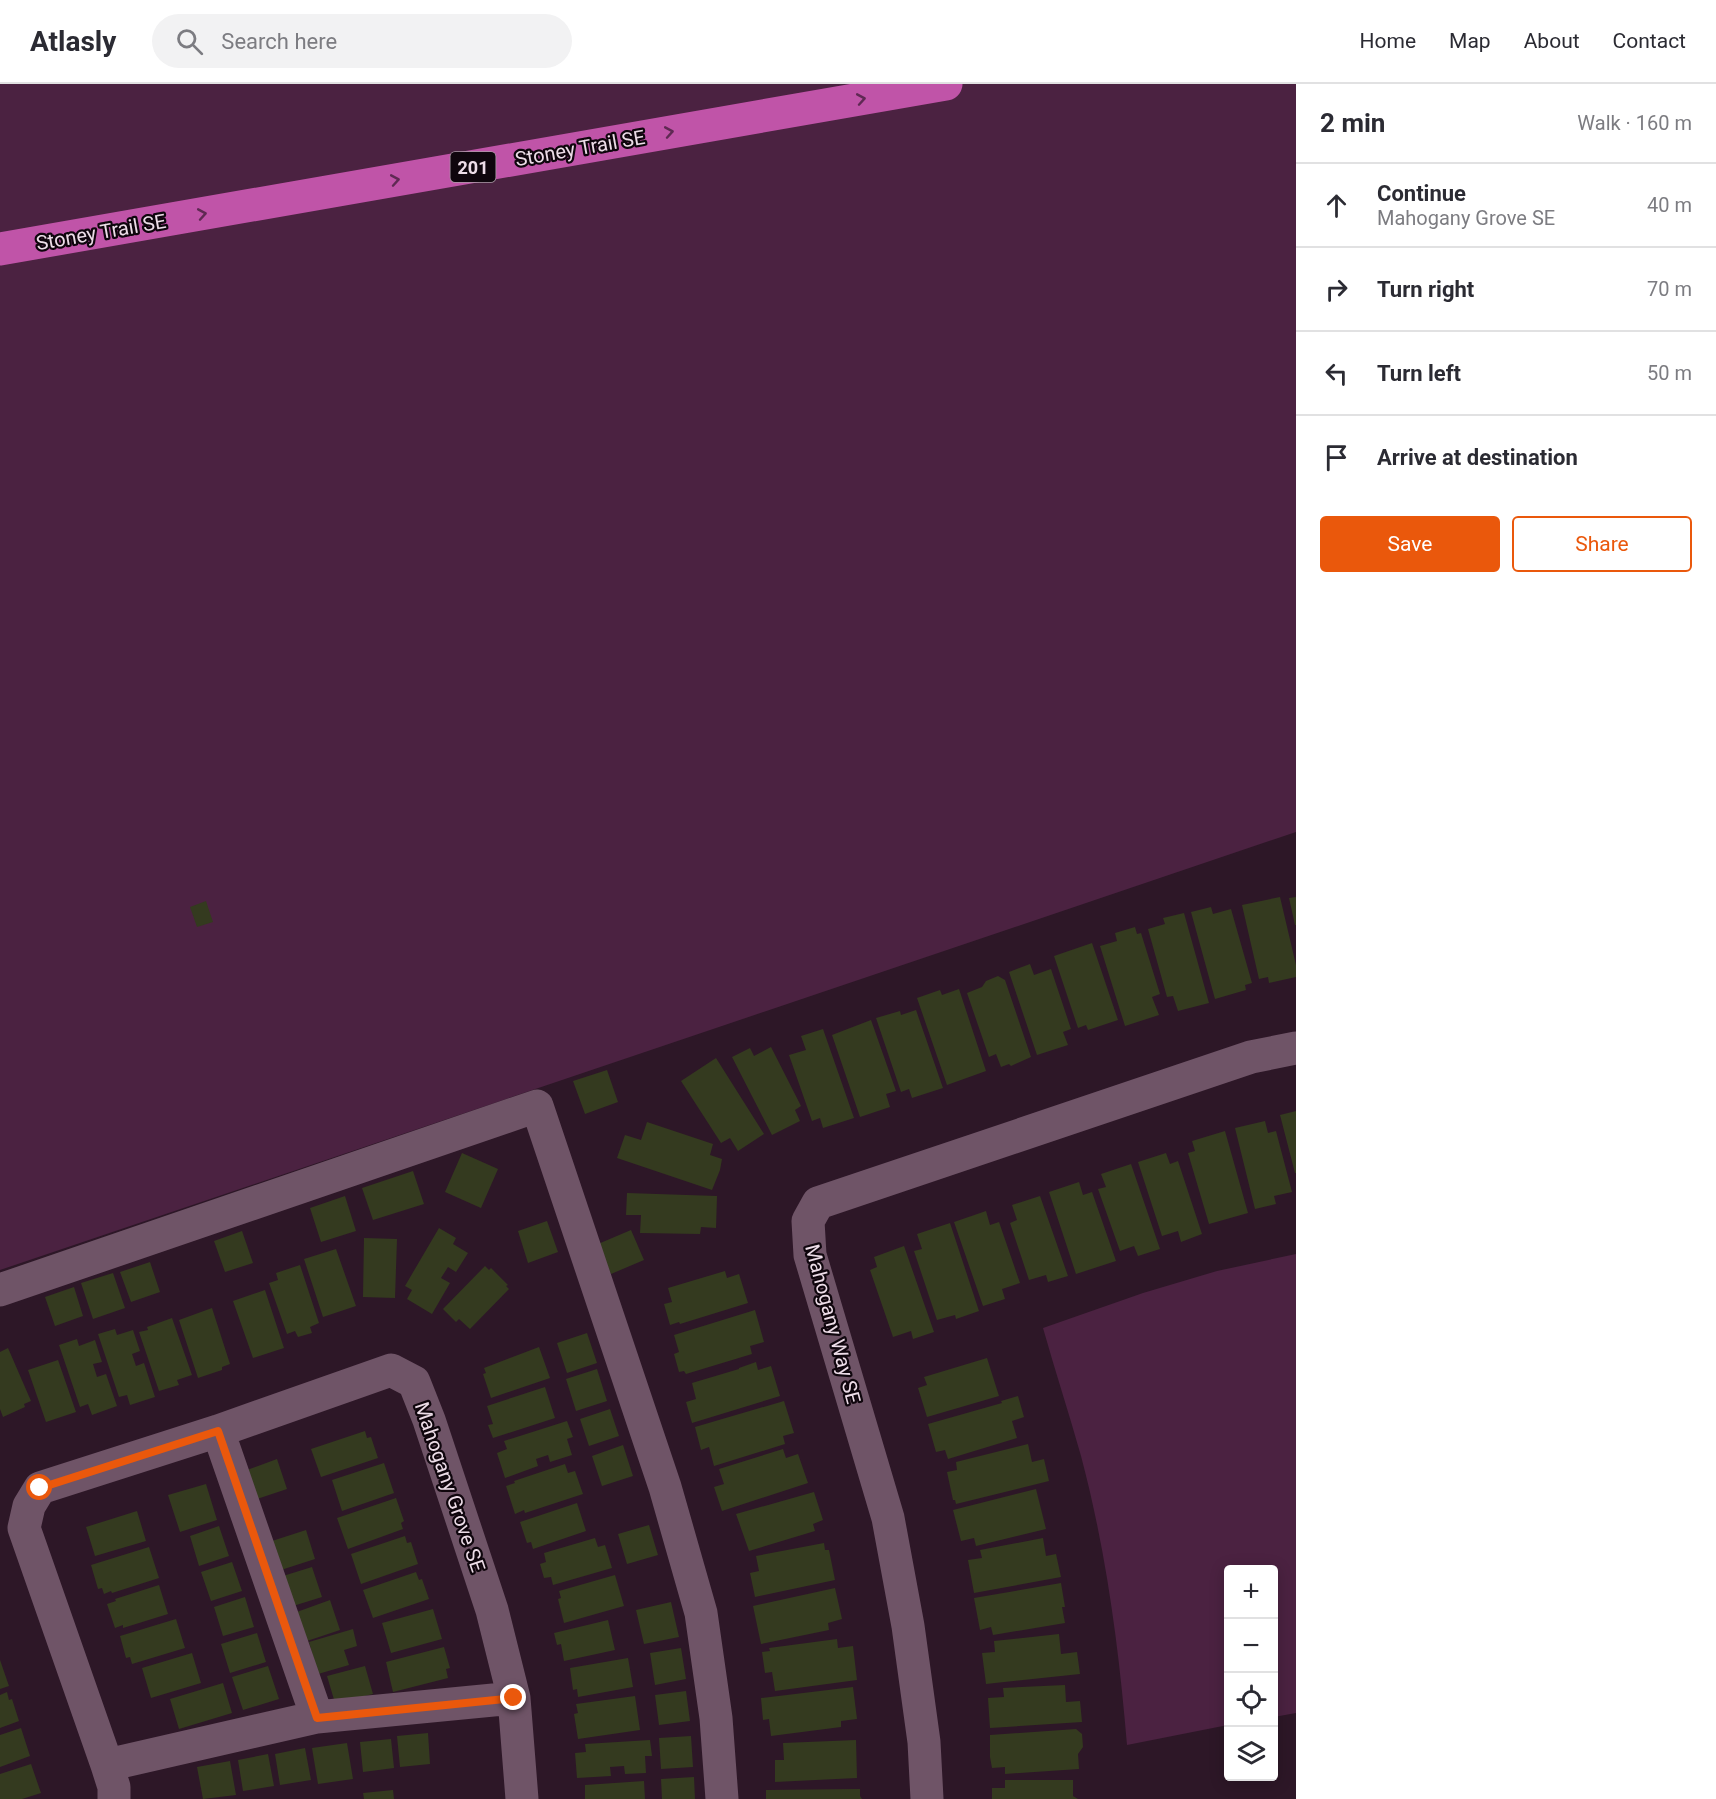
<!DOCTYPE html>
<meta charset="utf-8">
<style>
body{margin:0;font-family:Roboto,sans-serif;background:#f2f2f3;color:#2b2b33}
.controls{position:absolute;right:18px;bottom:18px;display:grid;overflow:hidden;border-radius:6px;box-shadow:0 3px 15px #0003}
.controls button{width:54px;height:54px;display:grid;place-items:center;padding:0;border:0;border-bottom:2px solid #e1e1e2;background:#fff;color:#2b2b33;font:30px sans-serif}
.stop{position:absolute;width:18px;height:18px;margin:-14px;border:4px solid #ea580c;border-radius:50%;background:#fff}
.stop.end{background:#ea580c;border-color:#fff;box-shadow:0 2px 6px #0008}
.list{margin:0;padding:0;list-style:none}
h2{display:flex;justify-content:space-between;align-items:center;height:78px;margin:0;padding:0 24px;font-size:26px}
h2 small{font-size:20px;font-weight:400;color:#7c7c81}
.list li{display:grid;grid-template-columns:39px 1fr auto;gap:18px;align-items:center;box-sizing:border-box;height:84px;padding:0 24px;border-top:2px solid #e1e1e2}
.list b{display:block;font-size:22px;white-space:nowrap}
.list p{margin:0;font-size:20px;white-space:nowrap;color:#7c7c81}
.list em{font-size:20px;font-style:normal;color:#7c7c81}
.actions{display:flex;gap:12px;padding:18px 24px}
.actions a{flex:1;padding:14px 0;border:2px solid #ea580c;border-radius:6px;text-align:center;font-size:21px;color:#ea580c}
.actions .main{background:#ea580c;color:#fff}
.icon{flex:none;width:33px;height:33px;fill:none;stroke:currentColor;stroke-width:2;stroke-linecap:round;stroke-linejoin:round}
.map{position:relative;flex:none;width:1296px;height:1715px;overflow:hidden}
header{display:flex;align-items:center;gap:36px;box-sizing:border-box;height:84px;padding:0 30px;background:#fff;border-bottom:2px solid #e1e1e2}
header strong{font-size:28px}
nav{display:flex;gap:33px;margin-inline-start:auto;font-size:21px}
.search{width:420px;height:54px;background:#f2f2f3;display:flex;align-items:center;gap:15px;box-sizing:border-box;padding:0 21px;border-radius:33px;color:#7c7c81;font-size:22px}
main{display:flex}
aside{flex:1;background:#fff}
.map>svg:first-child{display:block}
.green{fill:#4b2241}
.building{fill:#343a1f}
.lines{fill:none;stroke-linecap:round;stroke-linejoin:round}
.minor{stroke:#6f5467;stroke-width:33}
.highway{stroke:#c054a8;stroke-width:33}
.oneway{stroke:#5f2953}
.route{stroke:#ea580c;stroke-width:8}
.labels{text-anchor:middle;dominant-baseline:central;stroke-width:4.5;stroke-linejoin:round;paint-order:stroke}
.shield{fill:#0f060d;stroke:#aa9ca6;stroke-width:1.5}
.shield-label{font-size:18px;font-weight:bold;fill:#eddde8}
.street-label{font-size:20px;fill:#eddde8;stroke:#0f060d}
</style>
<header>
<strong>Atlasly</strong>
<div class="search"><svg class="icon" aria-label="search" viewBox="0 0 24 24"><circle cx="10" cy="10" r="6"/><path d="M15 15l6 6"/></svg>Search here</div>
<nav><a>Home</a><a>Map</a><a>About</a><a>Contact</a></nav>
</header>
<main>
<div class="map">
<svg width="1296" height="1715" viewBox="0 0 1296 1715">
<rect width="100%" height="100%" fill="#2d1727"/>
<!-- green -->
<path class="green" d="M0,0H1296V748L0,1186Z
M1296,1170V1629L1274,1633V1486H1228V1641L1127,1661C1119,1564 1106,1466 1081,1372C1069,1329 1055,1287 1043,1244L1143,1209L1217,1187Z"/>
<!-- building -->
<path class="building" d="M1280,813L1296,881V893L1269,899L1268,893L1259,895L1242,821Z
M1296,813V841H1295L1289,814Z
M206,817L213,838L197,843L190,823Z
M1211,823L1213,830L1231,825L1252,899L1245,901L1246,906L1215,915L1191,828Z
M1184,829L1209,919L1178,927L1173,912L1167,913L1148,845L1165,840L1163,834Z
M1135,843L1137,850L1141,849L1160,910L1152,913L1159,931L1125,942L1100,862L1117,857L1115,849Z
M1092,859L1118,936L1088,946L1086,941L1078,944L1054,872Z
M1030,880L1034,891L1051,885L1071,945L1063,948L1068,961L1037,971L1009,888Z
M998,892L1005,896L1031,973L1011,982L1009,980L1001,983L996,970L989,973L967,909L982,903L986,897Z
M959,905L986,987L947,1001L917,914L940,906L942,911Z
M916,926L943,1004L912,1014L909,1005L901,1008L876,934L900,927L901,931Z
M871,936L896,1007L886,1010L890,1023L860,1033L832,951Z
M823,945L854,1034L823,1044L820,1034L812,1037L789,971L806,966L801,952Z
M771,963L801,1022L795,1026L800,1037L772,1051L732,973L750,964L754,972Z
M716,974L764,1050L738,1067L730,1054L721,1059L681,997Z
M607,986L618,1018L585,1030L573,997Z
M1296,1027V1089H1295L1280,1031Z
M1265,1037L1268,1049L1276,1047L1292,1108L1274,1112L1276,1120L1255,1125L1235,1044Z
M647,1038L713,1060L710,1071L722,1075L720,1086L712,1106L617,1074L625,1051L641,1056Z
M1225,1047L1248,1129L1209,1140L1188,1069L1195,1067L1192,1057Z
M462,1069L498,1085L481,1124L445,1108Z
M1166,1069L1170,1080L1178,1077L1202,1150L1181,1158L1178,1147L1162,1152L1138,1078Z
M1131,1080L1160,1165L1138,1172L1134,1162L1120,1167L1098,1105L1106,1103L1101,1090Z
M413,1087L424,1120L373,1136L362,1104Z
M1079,1098L1083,1111L1092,1108L1116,1177L1076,1190L1049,1108Z
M627,1109L717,1112L716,1144L701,1143L700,1150L640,1149L641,1131H626Z
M345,1112L356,1147L321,1158L310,1124Z
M1040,1112L1068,1192L1048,1198L1046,1191L1029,1196L1010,1139L1017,1136L1012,1121Z
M986,1127L990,1141L999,1138L1020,1199L1002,1205L1005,1215L983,1222L954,1138Z
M547,1137L558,1168L528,1179L518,1147Z
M950,1139L979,1227L956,1235L955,1231L937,1236L914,1167L922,1165L917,1150Z
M439,1144L456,1154L453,1160L468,1169L456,1188L448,1183L441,1194L450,1199L432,1230L407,1215L412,1206L405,1202Z
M631,1146L644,1176L611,1190L598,1160Z
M242,1147L253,1179L225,1188L214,1157Z
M364,1154L397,1155L395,1214L363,1213Z
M904,1162L934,1248L913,1255L911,1247L893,1253L870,1186L877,1183L874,1173Z
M336,1165L356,1222L323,1233L304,1175Z
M150,1178L160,1208L131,1218L120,1188Z
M300,1181L319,1239L310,1243L312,1249L298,1253L295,1247L287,1250L269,1199L278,1196L276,1189Z
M485,1182L489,1186L491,1184L508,1201L506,1202L509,1205L470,1245L459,1235L456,1238L443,1225Z
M725,1187L727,1194L739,1190L748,1219L680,1240L679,1238L670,1241L664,1220L672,1218L668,1204Z
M113,1189L125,1224L93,1235L81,1199Z
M74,1203L83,1232L55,1242L45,1213Z
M265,1206L284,1264L253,1274L233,1217Z
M212,1224L230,1280L222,1283V1286L198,1294L179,1236Z
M755,1226L764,1258L750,1262L752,1270L686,1290L684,1287L679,1288L674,1270L679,1268L674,1251Z
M172,1234L192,1291L177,1296L179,1301L159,1307L139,1248L148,1246L147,1243Z
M115,1245L117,1251L133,1246L140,1267L132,1270L136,1282L144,1279L155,1313L130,1321L127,1311L119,1313L98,1250Z
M587,1249L597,1279L567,1289L557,1259Z
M77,1255L79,1262L95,1256L102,1278L93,1280L97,1293L106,1290L117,1322L92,1331L88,1320L80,1323L59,1261Z
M539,1263L550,1294L491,1314L483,1290L486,1289L484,1284Z
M8,1264L31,1317L24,1320L25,1323L3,1333L0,1325V1268Z
M987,1274L999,1312L927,1333L918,1304L927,1301L924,1293Z
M58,1276L76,1328L46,1338L28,1286Z
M756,1278L758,1286L771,1282L780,1312L692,1339L686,1318L696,1315L692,1299L739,1285V1284Z
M597,1285L607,1317L576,1327L566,1295Z
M545,1303L555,1334L493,1354L488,1341L493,1340L487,1322Z
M1018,1312L1024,1333L1012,1337L1017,1354L948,1375L945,1366L936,1368L928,1340L1002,1319L1001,1317Z
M784,1317L794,1349L783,1352L785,1360L714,1382L709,1363L701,1366L695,1343Z
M610,1325L619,1352L589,1362L580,1335Z
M567,1337L573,1353L567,1355L572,1371L550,1378L548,1371L536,1375L538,1382L505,1394L497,1369L507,1365L504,1357Z
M365,1347L367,1354L371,1353L378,1374L321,1393L311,1365Z
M1028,1360L1032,1378L1044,1375L1049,1397L956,1420L955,1416H953L947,1388L957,1386L956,1378Z
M623,1361L633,1392L602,1402L592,1372Z
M783,1365L786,1374L798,1370L808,1399L722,1427L714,1403L724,1400L719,1385Z
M277,1375L287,1405L257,1415L247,1386Z
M384,1379L394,1409L342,1427L332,1396Z
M565,1380L568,1389L575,1387L583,1410L525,1429L524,1426L515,1430L506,1402L515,1399L514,1397Z
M206,1400L217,1436L180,1448L168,1411Z
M1036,1405L1046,1445L976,1462L974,1454L961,1457L953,1426Z
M814,1408L823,1436L813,1440L815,1447L749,1467L736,1430Z
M396,1414L404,1437L401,1439L403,1445L348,1465L337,1434Z
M577,1419L586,1447L533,1465L531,1458L527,1459L520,1438Z
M137,1427L146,1457L95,1472L86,1443Z
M649,1441L658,1471L627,1480L618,1450Z
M219,1442L229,1472L199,1482L190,1452Z
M306,1446L315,1475L281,1486L272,1457Z
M405,1452L407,1459L411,1458L418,1480L361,1500L351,1470Z
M595,1454L598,1463L605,1461L612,1484L553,1501L551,1493L544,1494L540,1480L546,1478L544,1469Z
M1043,1454L1046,1472L1056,1470L1061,1493L974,1509L968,1476L982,1474L980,1466Z
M824,1459L825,1466H829L835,1496L755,1513L750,1489L759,1487L756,1472Z
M149,1463L159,1494L112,1509L111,1507L104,1510L102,1504L98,1505L91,1481Z
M232,1478L242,1507L211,1517L201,1488Z
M312,1483L322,1513L293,1522L283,1492Z
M416,1488L419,1496L422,1495L429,1515L373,1534L363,1506Z
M615,1491L624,1522L564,1539L558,1515L561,1514L559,1507Z
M1061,1499L1065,1523H1062L1065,1539L993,1551L991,1543L980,1546L974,1514Z
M159,1501L168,1530L123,1544V1541L115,1544L107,1520L116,1517L115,1515Z
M835,1504L842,1535L828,1539L829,1546L761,1560L753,1522Z
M245,1513L254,1543L223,1552L214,1523Z
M330,1516L340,1546L304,1558L294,1529Z
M671,1518L679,1553L644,1560L636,1526Z
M433,1525L442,1555L391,1569L382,1539Z
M176,1535L185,1564L132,1580L130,1573L126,1574L120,1552Z
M608,1536L615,1566L564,1577L561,1560L557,1561L554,1549Z
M353,1545L357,1562L344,1566L349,1581L318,1590L309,1558Z
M257,1549L266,1578L230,1589L221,1560Z
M1059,1550L1061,1570L1077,1568L1080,1590L986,1600L982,1569L995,1568L994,1557Z
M837,1555L838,1564L853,1562L857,1596L775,1607L772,1588L765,1589L762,1568L770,1567L769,1564Z
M444,1563L450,1584L446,1585L448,1594L393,1608L386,1578Z
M681,1564L686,1595L655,1601L650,1569Z
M192,1569L201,1599L151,1614L142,1584Z
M628,1574L633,1603L578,1613L577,1605L573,1606L570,1584Z
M0,1576L9,1602L0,1605Z
M268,1582L279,1615L243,1626L232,1593Z
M365,1582L373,1610L335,1619L327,1592Z
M223,1599L232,1629L179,1645L170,1615Z
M1065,1601L1066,1618L1080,1617L1082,1638L990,1644L988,1614L1004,1613L1003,1604Z
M853,1603L857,1635L841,1637V1643L771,1652L769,1635L763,1636L761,1614Z
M686,1607L690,1637L659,1641L655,1611Z
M7,1608L9,1616L12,1615L19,1637L0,1644V1611Z
M635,1612L640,1646L578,1655L574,1630L578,1629L576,1620Z
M21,1644L30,1672L0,1683V1651Z
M1076,1645L1082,1650L1083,1663L1078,1670L1079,1685L1005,1690V1683L992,1684L990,1673V1651Z
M428,1649L430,1680L400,1683L397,1652Z
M691,1652L693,1683L661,1685L659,1654Z
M391,1655L394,1684L363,1688L360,1658Z
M650,1656L652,1672H645L646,1689L625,1690L624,1682L610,1683L611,1692L577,1694L575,1669L586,1668L585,1660Z
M856,1656L857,1694L775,1698V1676H784L783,1659Z
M347,1659L353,1695L318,1700L312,1664Z
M305,1664L311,1696L280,1701L275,1670Z
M268,1670L274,1702L243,1707L238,1676Z
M230,1677L236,1711L203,1715L197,1683Z
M31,1680L41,1709L22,1715H0V1690Z
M694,1693L695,1715H662L661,1695Z
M1005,1696H1073V1712L1078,1715H992V1704H1005Z
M644,1697L645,1715H585V1701Z
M860,1705V1712L862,1715H766V1706Z
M393,1706L394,1715H364L363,1709Z"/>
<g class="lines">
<!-- minor -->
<path class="minor" d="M0,1206L537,1022L665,1403L701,1529L716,1634L722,1715
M218,1347L317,1633
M107,1681L317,1633L514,1614
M114,1715V1703L107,1681L24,1444L29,1422L40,1404L218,1347L391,1286L414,1298L429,1336L492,1526L514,1614L522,1715
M927,1715L924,1658L908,1542L888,1434L810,1171L808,1137L818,1119L1251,973L1296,964"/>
<!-- highway -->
<path class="highway" d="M0,165L946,0"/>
</g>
<!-- one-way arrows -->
<defs><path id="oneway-chevron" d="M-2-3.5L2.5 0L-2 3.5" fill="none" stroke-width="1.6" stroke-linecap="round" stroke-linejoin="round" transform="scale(1.5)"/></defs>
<g class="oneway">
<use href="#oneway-chevron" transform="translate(861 15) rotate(-10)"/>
<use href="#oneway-chevron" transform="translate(669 48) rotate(-10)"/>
<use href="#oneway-chevron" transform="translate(395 96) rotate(-10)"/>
<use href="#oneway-chevron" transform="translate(202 130) rotate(-10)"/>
</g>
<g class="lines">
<!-- route -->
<path class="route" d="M40,1404L218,1347L317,1634L514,1614"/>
</g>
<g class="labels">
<!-- shield labels -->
<rect class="shield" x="450.5" y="68" width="45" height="30" rx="4.5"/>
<g class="shield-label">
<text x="473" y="83">201</text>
</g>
<!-- street labels -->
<g class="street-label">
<text transform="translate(580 64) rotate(-10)">Stoney Trail SE</text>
<text transform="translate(101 148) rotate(-10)">Stoney Trail SE</text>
<text transform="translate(833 1240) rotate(75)">Mahogany Way SE</text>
<text transform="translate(450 1403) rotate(71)">Mahogany Grove SE</text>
</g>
</g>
</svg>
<div class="controls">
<button>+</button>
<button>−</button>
<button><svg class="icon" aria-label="locate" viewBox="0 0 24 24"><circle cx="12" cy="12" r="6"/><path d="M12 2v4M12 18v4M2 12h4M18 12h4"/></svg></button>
<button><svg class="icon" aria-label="layers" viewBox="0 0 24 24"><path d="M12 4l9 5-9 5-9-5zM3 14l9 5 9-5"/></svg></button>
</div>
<div class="stop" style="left:40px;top:1404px"></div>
<div class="stop end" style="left:514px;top:1614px"></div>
</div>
<aside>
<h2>2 min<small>Walk · 160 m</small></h2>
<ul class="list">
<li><svg class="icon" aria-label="ahead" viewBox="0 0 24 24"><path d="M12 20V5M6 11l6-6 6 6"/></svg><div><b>Continue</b><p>Mahogany Grove SE</p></div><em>40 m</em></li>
<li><svg class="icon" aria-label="right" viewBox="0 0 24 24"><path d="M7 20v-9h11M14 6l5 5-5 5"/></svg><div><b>Turn right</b></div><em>70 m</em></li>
<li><svg class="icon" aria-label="left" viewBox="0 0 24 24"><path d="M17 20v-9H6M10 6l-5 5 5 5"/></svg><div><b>Turn left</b></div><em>50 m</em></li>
<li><svg class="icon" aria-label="arrive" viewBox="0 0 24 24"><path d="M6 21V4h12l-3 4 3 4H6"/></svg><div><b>Arrive at destination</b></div></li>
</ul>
<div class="actions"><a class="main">Save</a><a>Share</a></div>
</aside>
</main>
